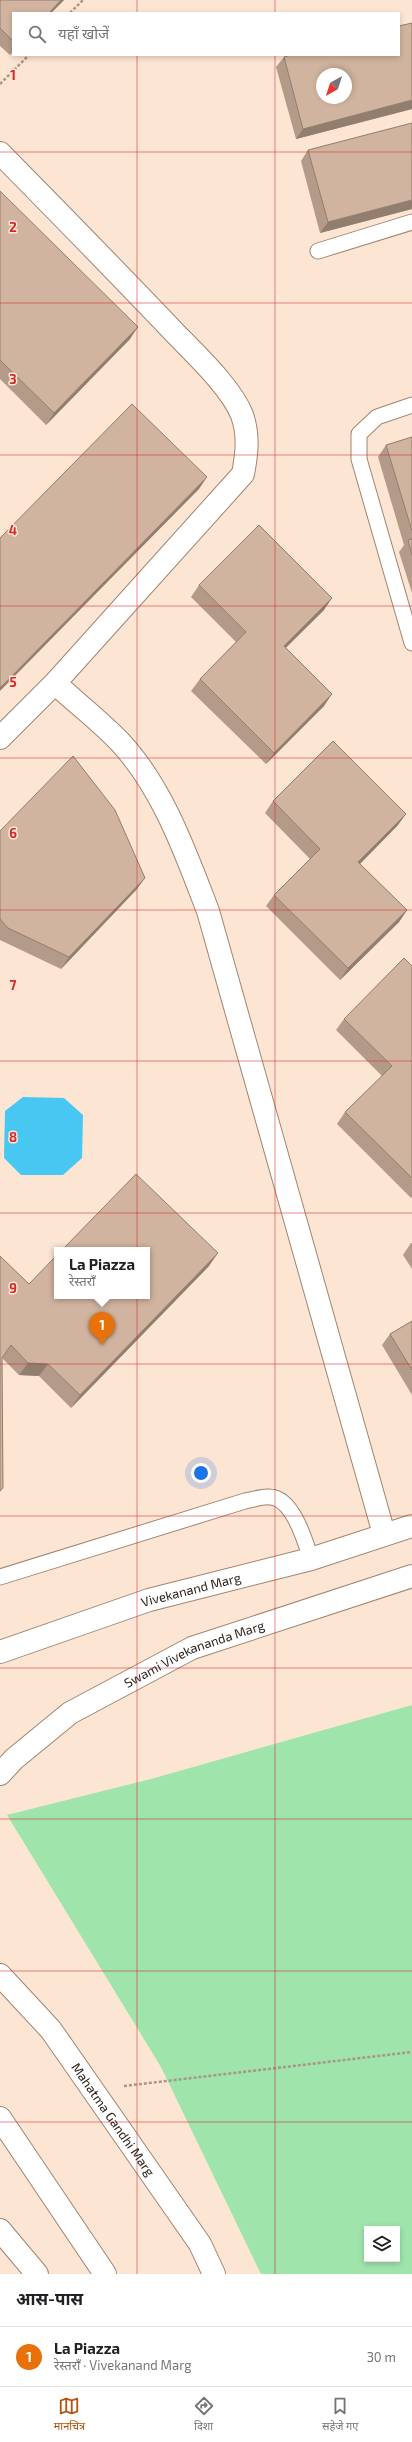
<!DOCTYPE html>
<html lang="hi">
<meta charset="utf-8">
<style>
body{margin:0;font-family:"Exo 2","Noto Sans Devanagari",sans-serif;background:#f6f6f6;color:#202124}
.controls{position:absolute;right:12px;bottom:12px;display:grid;overflow:hidden;border-radius:0px;box-shadow:0 2px 6px #0003}
.controls button{width:36px;height:36px;display:grid;place-items:center;padding:0;border:0;border-bottom:1px solid #e0e0e0;background:#fff;color:#202124;font:20px sans-serif}
.compass{position:absolute;left:316px;top:68px;width:36px;height:36px;border-radius:50%;background:#fff;box-shadow:0 2px 6px #0003;rotate:219deg}
.you{position:absolute;left:201px;top:1473px;width:14px;height:14px;margin:-10px;border:3px solid #fff;border-radius:50%;background:#1a73e8;box-shadow:0 0 0 6px #1a73e833}
.badge{display:grid;place-items:center;width:26px;height:26px;border-radius:50%;background:#b45309;color:#fff;font-size:13px;font-weight:700}
.pin{position:absolute;translate:-50% -33px;filter:drop-shadow(0 1px 2px #0008)}
.pin::after{content:'';position:absolute;top:21px;width:14px;height:12px;background:inherit;clip-path:polygon(0 0,100% 0,50% 100%)}
.popup{position:absolute;left:54px;top:1247px;width:96px;height:52px;box-sizing:border-box;display:grid;place-content:center;border-radius:0px;background:#fff;filter:drop-shadow(0 1px 3px #0005);font-size:13px;white-space:nowrap;color:#757577}
.popup b{font-size:15px;color:#202124}
.popup::after{content:'';position:absolute;left:50%;top:100%;margin-left:-8px;border:8px solid transparent;border-top-color:#fff}
.list{margin:0;padding:0;list-style:none}
h2{display:flex;justify-content:space-between;align-items:center;height:52px;margin:0;padding:0 16px;font-size:17px}
h2 small{font-size:13px;font-weight:400;color:#757577}
.list li{display:grid;grid-template-columns:26px 1fr auto;gap:12px;align-items:center;box-sizing:border-box;height:60px;padding:0 16px;border-top:1px solid #e0e0e0}
.list b{display:block;font-size:15px;white-space:nowrap}
.list p{margin:0;font-size:13px;white-space:nowrap;color:#757577}
.list em{font-size:13px;font-style:normal;color:#757577}
.icon{flex:none;width:22px;height:22px;fill:none;stroke:currentColor;stroke-width:2;stroke-linecap:round;stroke-linejoin:round}
.map{position:relative;flex:none;width:412px;height:2274px;overflow:hidden}
.search{position:absolute;background:#fff;box-shadow:0 2px 6px #0003;left:12px;right:12px;top:12px;height:44px;display:flex;align-items:center;gap:10px;box-sizing:border-box;padding:0 14px;border-radius:0px;color:#757577;font-size:15px}
.sheet{height:112px;background:#fff}
nav{display:flex;justify-content:space-around;align-items:center;box-sizing:border-box;height:56px;border-top:1px solid #e0e0e0;background:#fff;font-size:11px;color:#757577}
nav a{display:grid;justify-items:center;gap:2px}
nav .on{color:#b45309}
.map>svg:first-child{display:block}
.green{fill:#9fe4ab;fill-rule:evenodd}
.water{fill:#47c7f1}
.lines{fill:none;stroke-linecap:round;stroke-linejoin:round}
.lane-casing{stroke:#a08570;stroke-width:17}
.street-casing{stroke:#a08570;stroke-width:24}
.secondary-casing{stroke:#a08570;stroke-width:24}
.primary-casing{stroke:#a08570;stroke-width:24}
.path{stroke:#a99688;stroke-width:2.5;stroke-dasharray:3 2;stroke-linecap:butt}
.lane{stroke:#fff;stroke-width:15}
.street{stroke:#fff;stroke-width:22}
.secondary{stroke:#fff;stroke-width:22}
.primary{stroke:#fff;stroke-width:22}
.wall{fill:#b49b89}
.shaded-wall{fill:#927e6f}
.building{fill:#d1b49f;stroke:#927e6f;fill-rule:evenodd}
.grid{fill:none;stroke:#d62828;stroke-width:1;stroke-opacity:0.55}
.labels{text-anchor:middle;dominant-baseline:central;stroke-width:3;stroke-linejoin:round;paint-order:stroke}
.street-label{font-size:13px;fill:#2d221a;stroke:#fde5d3}
.grid-label{font-size:13px;text-anchor:middle;font-weight:bold;fill:#d62828;stroke:#fde5d3;stroke-width:3;stroke-linejoin:round;paint-order:stroke}
</style>
<div class="map">
<svg width="412" height="2274" viewBox="0 0 412 2274">
<rect width="100%" height="100%" fill="#fde5d3"/>
<!-- green -->
<path class="green" d="M412,1705V2274H261L161,2067L7,1815L151,1779ZM367,2229H397V2259H367Z"/>
<!-- water -->
<path class="water" d="M23,1097L64,1098L83,1115L82,1158L63,1175H21L4,1158L5,1111Z"/>
<g class="lines">
<defs>
<path id="lane" d="M318,251L412,222
M412,405L377,417L359,434V459L412,643
M0,1577L245,1501C253,1500 262,1496 270,1497C293,1498 305,1541 311,1559"/>
<path id="street" d="M0,153C58,212 116,271 173,331C194,353 231,387 242,415C249,435 247,453 243,474L55,683L0,738
M55,683C76,703 100,721 120,742C163,788 186,854 208,911L384,1534
M0,2230L37,2274"/>
<g id="secondary">
<path id="s1" d="M0,1652L149,1600L311,1559L412,1526"/>
<path id="s2" d="M0,1774L14,1759L70,1713L192,1648L412,1576"/>
</g>
<g id="primary">
<path id="s3" d="M0,1975L51,2030L200,2244L214,2274"/>
<path d="M0,2118L105,2274"/>
</g>
</defs>
<!-- lane casing -->
<use href="#lane" class="lane-casing"/>
<!-- street casing -->
<use href="#street" class="street-casing"/>
<!-- secondary casing -->
<use href="#secondary" class="secondary-casing"/>
<!-- primary casing -->
<use href="#primary" class="primary-casing"/>
<!-- path -->
<path class="path" d="M70,13L83,0
M0,84L29,55
M124,2086L412,2052"/>
<!-- lane -->
<use href="#lane" class="lane"/>
<!-- street -->
<use href="#street" class="street"/>
<!-- secondary -->
<use href="#secondary" class="secondary"/>
<!-- primary -->
<use href="#primary" class="primary"/>
</g>
<!-- wall -->
<path class="wall" d="M0,0H64L51,13H13V52L10,55L0,46Z
M412,23V109L296,139L276,67L284,57Z
M412,123V209L320,233L301,161L308,150Z
M0,191L130,339L46,425L0,379Z
M412,437V593L399,552L404,545L378,457L386,445Z
M199,585L324,610L286,648L324,706L266,764L191,691L200,679L236,642L191,597Z
M273,801L398,825L360,864L407,910L399,922L340,980L266,906L274,895L310,859L265,813Z
M0,831L137,889L61,969L0,940Z
M412,966V1197L411,1198L337,1124L345,1112L382,1076L336,1030L344,1019Z
M411,1243H412V1269L403,1255Z
M0,1256L29,1284L209,1266L71,1408L39,1376L19,1375L2,1358L3,1488L0,1492Z
M412,1321V1395L382,1345L390,1334Z"/>
<!-- shaded-wall -->
<path class="shaded-wall" d="M61,0H64L51,13H49Z
M412,100V109L296,139L303,129Z
M412,200V209L320,233L328,222Z
M138,327L130,339L46,425L54,413Z
M207,477L199,489L0,691V688Z
M332,598L324,610L276,657L284,646Z
M332,694L324,706L266,764L274,753Z
M406,814L398,825L350,874L358,862Z
M145,878L137,889L61,969L69,957Z
M407,910L399,922L340,980L348,968Z
M218,1253L209,1266L71,1408L80,1395Z
M28,1363L48,1364L39,1376L19,1375Z"/>
<!-- building -->
<path class="building" d="M0,0H61L49,13H13V41L0,28Z
M412,23V100L303,129L284,57L291,55H399V26ZM322,74H346V98H322Z
M412,123V200L328,222L308,150Z
M0,191L138,327L54,413L0,360Z
M132,404L207,477L0,688V538Z
M412,437V531L386,445Z
M259,525L332,598L284,646L332,694L274,753L200,679L246,632L199,585Z
M412,539V555L408,540Z
M333,741L406,814L358,862L407,910L348,968L274,895L320,849L273,801Z
M73,756L115,810L145,878L69,957L8,928L0,919V831Z
M404,958L412,966V1178L345,1112L392,1066L344,1019Z
M136,1174L218,1253L80,1395L48,1364L28,1363L11,1345L2,1358L3,1488L0,1491V1256L29,1284L57,1255V1296H147V1250H62Z
M412,1321V1370L390,1334Z"/>
<!-- grid -->
<path class="grid" d="M137,0V13M275,0V13M137,55V2274M275,55V2274M0,152H412M0,303H412M0,455H412M0,606H412M0,758H412M0,910H412M0,1061H412M0,1213H412M0,1364H412M0,1516H412M0,1668H412M0,1819H412M0,1971H412M0,2122H412"/>
<g class="labels">
<!-- street labels -->
<g class="street-label">
<text stroke="none"><textPath href="#s1" startOffset="201">Vivekanand Marg</textPath></text>
<text stroke="none"><textPath href="#s2" startOffset="231">Swami Vivekananda Marg</textPath></text>
<text stroke="none"><textPath href="#s3" startOffset="184">Mahatma Gandhi Marg</textPath></text>
</g>
</g>
<g class="grid-label">
<text x="13" y="80">1</text>
<text x="13" y="232">2</text>
<text x="13" y="384">3</text>
<text x="13" y="535">4</text>
<text x="13" y="687">5</text>
<text x="13" y="838">6</text>
<text x="13" y="990">7</text>
<text x="13" y="1142">8</text>
<text x="13" y="1293">9</text>
</g>
</svg>
<div class="controls">
<button><svg class="icon" aria-label="layers" viewBox="0 0 24 24"><path d="M12 4l9 5-9 5-9-5zM3 14l9 5 9-5"/></svg></button>
</div>
<svg class="compass" viewBox="-18 -18 36 36"><path d="M0-13l5 13h-10z" fill="#e53935"/><path d="M0 13l5-13h-10z" fill="#757577"/></svg>
<div class="you"></div>
<div class="pin badge" style="left:102px;top:1345px;background:#e8710a">1</div>
<div class="popup"><b>La Piazza</b>रेस्तराँ</div>
<div class="search"><svg class="icon" aria-label="search" viewBox="0 0 24 24"><circle cx="10" cy="10" r="6"/><path d="M15 15l6 6"/></svg>यहाँ खोजें</div>
</div>
<section class="sheet">
<h2>आस-पास<small></small></h2>
<ul class="list">
<li><span class="badge" style="background:#e8710a">1</span><div><b>La Piazza</b><p>रेस्तराँ · Vivekanand Marg</p></div><em>30 m</em></li>
</ul>
</section>
<nav>
<a class="on"><svg class="icon" aria-label="map" viewBox="0 0 24 24"><path d="M3 6l6-2 6 2 6-2v14l-6 2-6-2-6 2zM9 4v14M15 6v14"/></svg>मानचित्र</a>
<a><svg class="icon" aria-label="directions" viewBox="0 0 24 24"><path d="M12 3l9 9-9 9-9-9zM9 14v-3h6M13 9l2 2-2 2"/></svg>दिशा</a>
<a><svg class="icon" aria-label="saved" viewBox="0 0 24 24"><path d="M7 4h10v16l-5-4-5 4z"/></svg>सहेजे गए</a>
</nav>
